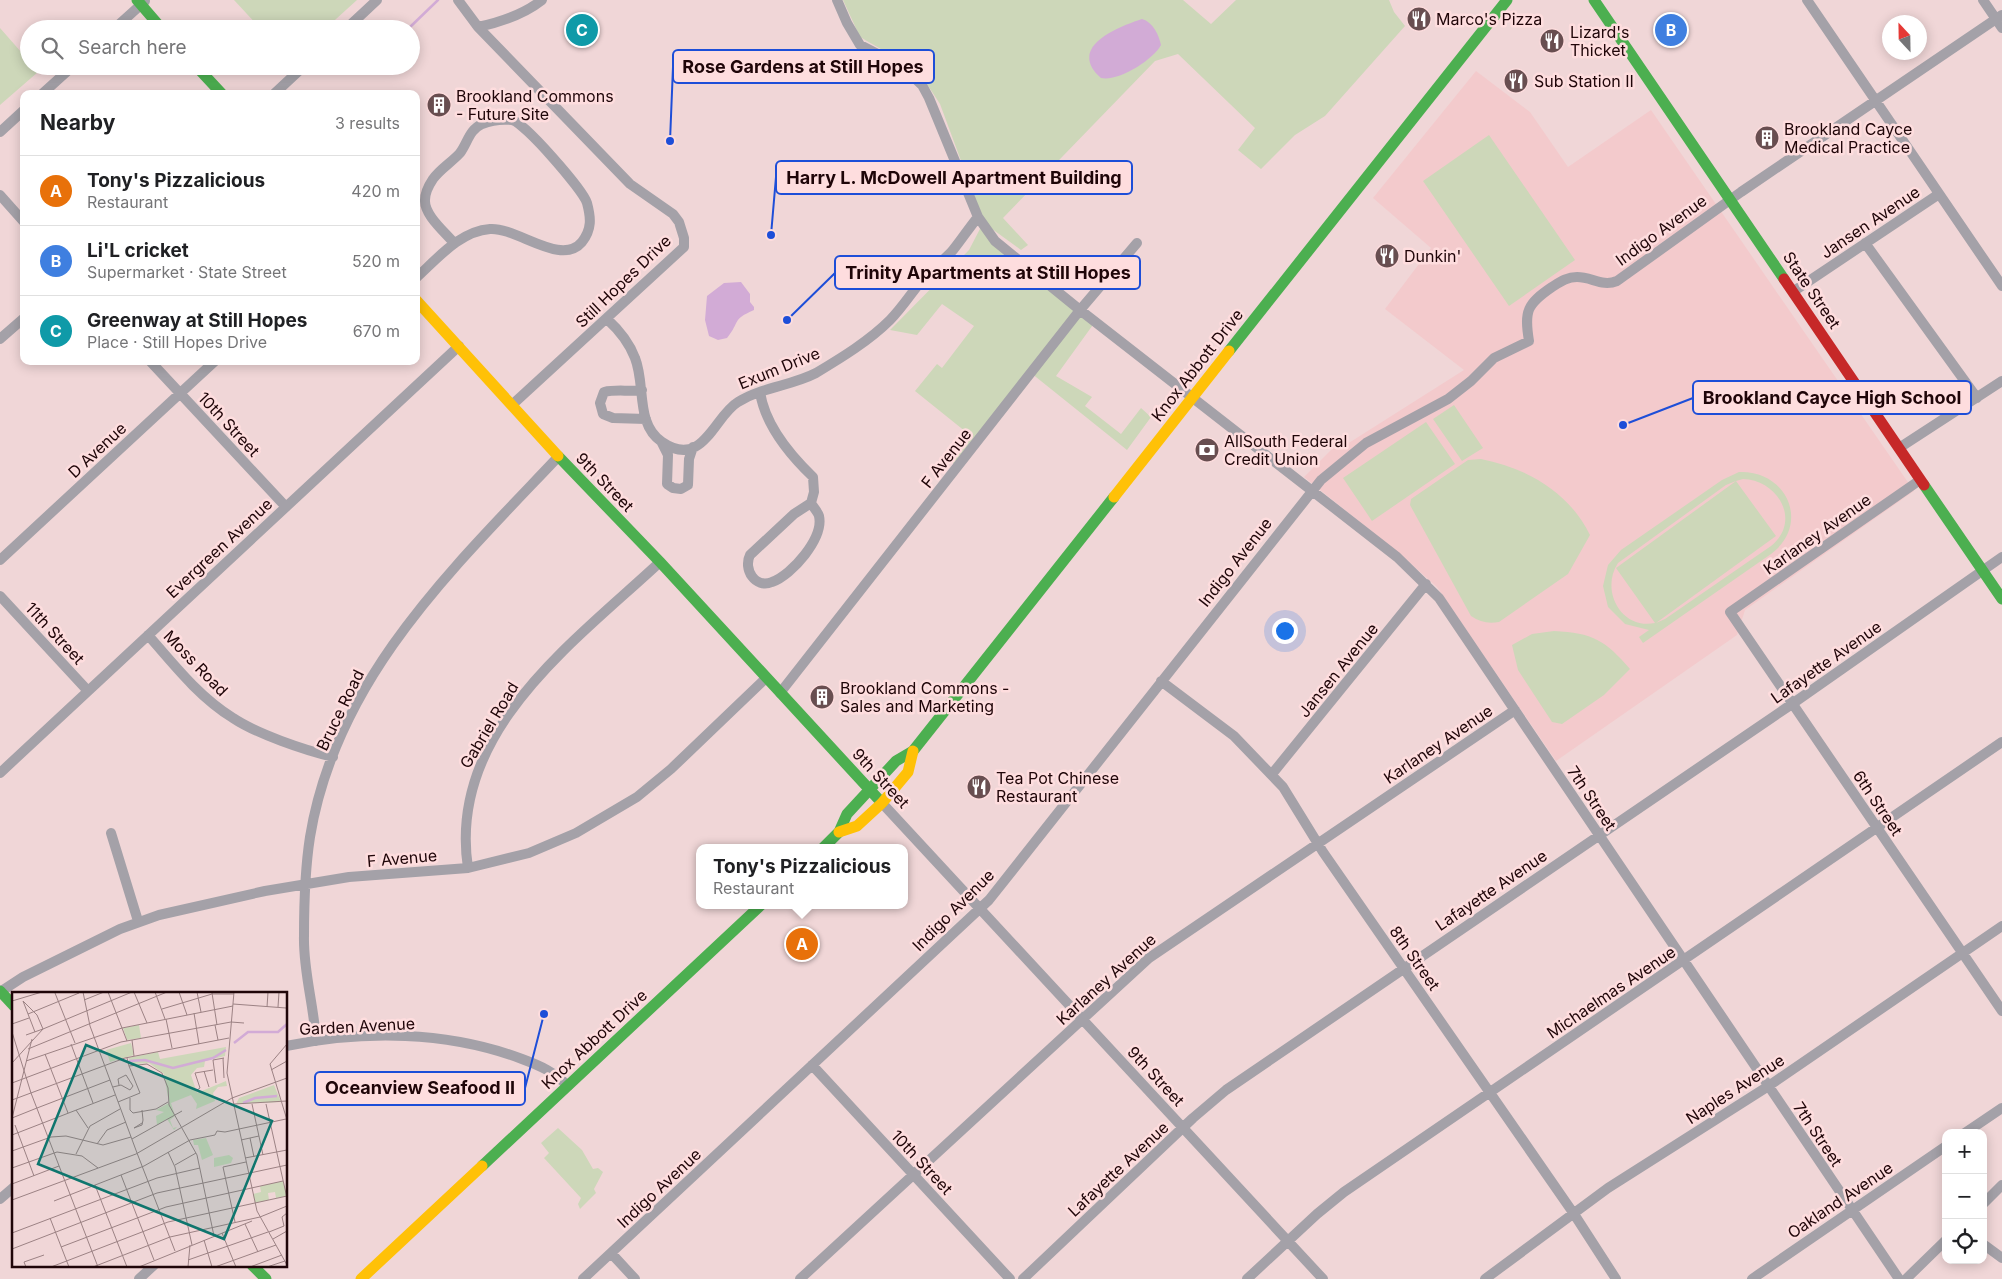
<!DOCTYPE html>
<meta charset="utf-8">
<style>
body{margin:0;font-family:Inter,sans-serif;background:#f6f6f6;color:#202124}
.controls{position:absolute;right:15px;bottom:15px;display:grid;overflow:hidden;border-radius:10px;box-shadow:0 2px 12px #0003}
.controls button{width:45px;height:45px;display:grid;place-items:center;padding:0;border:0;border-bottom:1px solid #e0e0e0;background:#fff;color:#202124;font:25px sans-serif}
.compass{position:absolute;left:1882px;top:15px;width:45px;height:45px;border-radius:50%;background:#fff;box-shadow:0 2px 12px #0003;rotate:338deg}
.you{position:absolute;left:1284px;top:630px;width:18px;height:18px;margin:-12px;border:4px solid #fff;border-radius:50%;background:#1a73e8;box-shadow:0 0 0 8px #1a73e833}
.badge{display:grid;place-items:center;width:32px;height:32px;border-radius:50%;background:#684e50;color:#fff;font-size:16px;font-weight:700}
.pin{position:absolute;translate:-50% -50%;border:2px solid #fff;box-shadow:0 1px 5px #0006}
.popup{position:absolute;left:696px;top:844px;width:212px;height:65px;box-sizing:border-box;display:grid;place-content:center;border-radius:10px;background:#fff;filter:drop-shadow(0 1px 4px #0005);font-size:16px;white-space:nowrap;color:#757577}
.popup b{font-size:19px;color:#202124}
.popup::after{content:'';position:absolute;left:50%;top:100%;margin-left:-10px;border:10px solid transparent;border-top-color:#fff}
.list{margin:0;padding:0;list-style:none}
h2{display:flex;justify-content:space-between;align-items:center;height:65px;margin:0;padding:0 20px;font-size:21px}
h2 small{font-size:16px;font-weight:400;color:#757577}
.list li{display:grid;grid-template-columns:32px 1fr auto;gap:15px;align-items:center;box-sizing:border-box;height:70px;padding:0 20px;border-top:1px solid #e0e0e0}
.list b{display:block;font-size:19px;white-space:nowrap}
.list p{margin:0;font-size:16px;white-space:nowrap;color:#757577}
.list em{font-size:16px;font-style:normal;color:#757577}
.icon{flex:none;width:28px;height:28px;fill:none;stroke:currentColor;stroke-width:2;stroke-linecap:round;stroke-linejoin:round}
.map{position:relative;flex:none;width:2002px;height:1279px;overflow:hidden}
.search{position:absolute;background:#fff;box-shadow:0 2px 12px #0003;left:20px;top:20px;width:400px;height:55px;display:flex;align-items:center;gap:12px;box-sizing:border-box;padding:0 18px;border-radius:28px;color:#757577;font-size:19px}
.panel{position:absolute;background:#fff;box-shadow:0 2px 12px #0003;left:20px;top:90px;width:400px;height:275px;border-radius:10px}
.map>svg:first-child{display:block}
.built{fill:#f3cacc}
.green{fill:#cdd7b9;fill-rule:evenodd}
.water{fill:#d2abd6}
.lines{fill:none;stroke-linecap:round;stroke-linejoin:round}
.stream{stroke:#d2abd6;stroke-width:2.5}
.street{stroke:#a4a1a8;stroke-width:10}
.fast{stroke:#4caf50;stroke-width:11}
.slow{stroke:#ffc107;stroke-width:11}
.jam{stroke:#c62828;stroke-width:11}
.labels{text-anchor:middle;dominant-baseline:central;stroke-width:5;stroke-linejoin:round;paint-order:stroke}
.poi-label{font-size:16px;fill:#1f0508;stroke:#feddde;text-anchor:start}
.street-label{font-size:16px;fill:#1f0508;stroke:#feddde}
.inset-river{fill:none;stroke:#d2abd6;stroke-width:2.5}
.inset-road{fill:none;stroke:#9c8284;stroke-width:1}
.view{fill:#0f766e;fill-opacity:0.15;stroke:#0f766e;stroke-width:2.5}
.inset-edge{fill:none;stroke:#1f0508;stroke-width:2.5}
.leader{fill:none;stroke:#1d4ed8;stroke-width:2}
.callout-dot{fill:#1d4ed8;stroke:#feddde;stroke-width:2}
.callout{fill:#feddde;stroke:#1d4ed8;stroke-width:2}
.callout-label{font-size:18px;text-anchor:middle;font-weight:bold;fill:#1f0508}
</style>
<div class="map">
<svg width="2002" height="1279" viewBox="0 0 2002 1279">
<rect width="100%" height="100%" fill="#f0d6d7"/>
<!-- built -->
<path class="built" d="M1476,71L1530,112L1568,167L1651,110L1914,491L1745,610L1737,635L1556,761L1437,587L1401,555L1304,477L1339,442L1344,446L1464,370L1385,309L1431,248L1373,198Z"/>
<!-- green -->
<path class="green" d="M234,0H357L325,29H261Z
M843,0H1183L1211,24L1236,0H1389L1394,12L1405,26L1325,116L1295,135L1261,169L1238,150L1255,128L1178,54L1155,61L1003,218L1028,245L1021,250L988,226L980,212L940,104L925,81L905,63L860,37Z
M0,28L29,61V66H34L38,72L0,105Z
M1489,135L1575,260L1509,306L1423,181Z
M982,225L1095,322L1056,376L1092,397L1085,406L1121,434L1141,408L1151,417L1127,450L1031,373L958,467L945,457L966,432L915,391L937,364L942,368L974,326L942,304L917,335L890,330L969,250Z
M1454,405L1483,448L1462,461L1433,419Z
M1426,422L1455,464L1372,521L1343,478Z
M1481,459C1527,468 1569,492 1590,535L1568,574L1499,622C1488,624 1480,622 1471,616L1410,505L1411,499L1468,460Z
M1739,472C1787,470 1811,524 1771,554L1643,643L1639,637L1649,630L1625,624L1608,607L1603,586L1608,565L1621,550L1722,480ZM1743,479C1778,480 1802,521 1771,546L1665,619L1656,623L1776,536L1736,481ZM1736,481L1616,568L1655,623C1621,630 1600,590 1618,563L1726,485Z
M1554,631C1593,633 1605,640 1630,669L1604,695L1562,724L1552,722L1518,670L1512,645L1532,634Z
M558,1128L582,1150L593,1169L598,1168L603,1172L594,1189L596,1193L580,1209L578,1204L581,1198L544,1158L549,1153L541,1143Z"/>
<!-- water -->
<path class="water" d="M1142,19C1153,22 1159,35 1161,45C1153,60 1118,82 1101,78C1066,47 1118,27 1142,19Z
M741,282L750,294V302L754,307V310C731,320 741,321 727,338L718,340L709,336L705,320L707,296L724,283Z"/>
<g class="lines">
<!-- stream -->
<path class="stream" d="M408,29L438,0"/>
<!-- street -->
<path class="street" d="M458,0L478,27C501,22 523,15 542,0
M837,0L847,23L860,45L903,67L922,85L929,98L978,217L995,241L1080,310L1397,557L1439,598L1899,1279
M1807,0L2002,286
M1983,0L2002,28
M478,27L630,184L673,214L679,222L684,238V247L513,404
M114,29L145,1
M346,29L377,0
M42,94L73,66
M274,94L304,66
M0,132L24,110
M0,195L24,222
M1865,243L1977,398
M416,278C437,259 460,231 490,229C517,227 561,267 582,242C592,229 591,218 587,203C583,190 524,122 512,120C502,119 492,120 482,124C469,130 468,142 460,153C452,162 440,169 433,179C429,185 425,193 425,200C424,215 445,232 454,243
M1794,291L1939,194
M607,319C619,330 629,342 635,358C646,385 635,424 662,442C703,470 714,416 738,402C762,387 791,386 816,373C841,358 869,341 890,320C902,308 912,292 923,279C931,268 944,261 953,250C961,240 969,228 978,217
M0,339L24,318
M150,361L286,507
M642,390C629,392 617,389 604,392L600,403L603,414L613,418L646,419
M760,392C765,425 790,455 813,477L814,492L811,503C813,507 818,512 819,516C824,538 792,575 772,582C755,589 743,569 750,555L794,514L811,503
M662,443L668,455L667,484L673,488L681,489L688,485L689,459L693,447
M1899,448L2002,381
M1920,480L1730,612L2002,1011
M0,560L215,361
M0,596L88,691
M148,635C174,665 199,697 233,718C257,734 304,750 333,757
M1161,681L1234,736L1283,787L1323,852L1574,1214L1616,1279
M780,693L1080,310L1137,243
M0,773L459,346
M1272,774L1426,584
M882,803L1323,1279
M111,833L138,921
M468,868C447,732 573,643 660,562
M0,992L23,977L120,929L159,915L265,891L349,877L468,868L529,853L576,833L637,797L671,769L766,678
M316,1041C314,1005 303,971 304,936C304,904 305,869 310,837C336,678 453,568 558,457
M286,1046C364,1030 448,1031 522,1059C541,1066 554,1072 568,1086
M812,1065L1010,1279
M1965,1133L2002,1108
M0,1199L14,1187
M1983,1204L2002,1185
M1983,1244L2002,1258
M611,1253L635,1279
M139,1279L154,1265
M583,1279L989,900L1321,480L1366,443L1448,399L1471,381L1494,358L1529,341C1524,311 1527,304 1552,287C1560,282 1567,277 1577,277C1592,277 1602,287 1617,281L1741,192L2002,15
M800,1279L1149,958L1515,710
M1023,1279L1193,1118L1226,1090L1792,704L2002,557
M1247,1279L1317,1214L1344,1192L2002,742
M1485,1279L1608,1188L1767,1087L2002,926
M1752,1279L1946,1146
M1906,1279L1946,1240"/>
<!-- fast -->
<path class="fast" d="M137,0L162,29
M1594,0L1784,279
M196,66L222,94
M1229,351L1507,0
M558,456L660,562L882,803
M1924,485L2002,599
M823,848L839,832L847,814L896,761L913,751L1114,497
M0,991L14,1006
M482,1166L761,905
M252,1265L266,1279"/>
<!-- slow -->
<path class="slow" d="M416,300L558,456
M1114,497L1229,351
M839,832L857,826L882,803L908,772L913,751
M361,1279L482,1166"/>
<!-- jam -->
<path class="jam" d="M1784,279L1924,485"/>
</g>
<!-- icons -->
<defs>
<symbol id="restaurant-disc" viewBox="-11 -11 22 22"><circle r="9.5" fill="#684e50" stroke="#feddde"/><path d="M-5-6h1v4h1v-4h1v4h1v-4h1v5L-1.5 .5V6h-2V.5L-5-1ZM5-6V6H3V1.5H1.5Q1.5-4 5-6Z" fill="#fff"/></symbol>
<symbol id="building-disc" viewBox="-11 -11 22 22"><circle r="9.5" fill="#684e50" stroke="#feddde"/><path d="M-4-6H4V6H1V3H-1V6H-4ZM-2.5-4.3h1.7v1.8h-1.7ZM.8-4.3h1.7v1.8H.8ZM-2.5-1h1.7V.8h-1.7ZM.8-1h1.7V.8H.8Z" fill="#fff"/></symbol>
<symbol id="bank-disc" viewBox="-11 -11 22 22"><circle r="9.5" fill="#684e50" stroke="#feddde"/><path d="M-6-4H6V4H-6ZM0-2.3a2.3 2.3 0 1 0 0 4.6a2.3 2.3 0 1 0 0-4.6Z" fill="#fff"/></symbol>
</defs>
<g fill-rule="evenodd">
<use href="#restaurant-disc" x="1405" y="5" width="28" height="28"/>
<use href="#restaurant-disc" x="1538" y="27" width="28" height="28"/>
<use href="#restaurant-disc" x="1502" y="67" width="28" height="28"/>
<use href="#building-disc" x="425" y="91" width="28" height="28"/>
<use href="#building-disc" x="1753" y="124" width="28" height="28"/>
<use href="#restaurant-disc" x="1373" y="242" width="28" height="28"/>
<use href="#bank-disc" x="1193" y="436" width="28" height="28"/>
<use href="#building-disc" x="808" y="683" width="28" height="28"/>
<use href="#restaurant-disc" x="965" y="773" width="28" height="28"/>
</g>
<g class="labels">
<!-- poi labels -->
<g class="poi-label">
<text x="1436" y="19">Marco's Pizza</text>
<text x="1570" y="32">Lizard's<tspan x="1570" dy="18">Thicket</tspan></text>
<text x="1534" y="81">Sub Station II</text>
<text x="456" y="96">Brookland Commons<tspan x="456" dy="18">- Future Site</tspan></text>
<text x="1784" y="129">Brookland Cayce<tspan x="1784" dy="18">Medical Practice</tspan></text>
<text x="1404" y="256">Dunkin'</text>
<text x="1224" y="441">AllSouth Federal<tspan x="1224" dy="18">Credit Union</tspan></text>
<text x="840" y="688">Brookland Commons -<tspan x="840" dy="18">Sales and Marketing</tspan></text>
<text x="996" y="778">Tea Pot Chinese<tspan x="996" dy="18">Restaurant</tspan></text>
</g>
<!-- street labels -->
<g class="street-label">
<text transform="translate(1870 222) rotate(-34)">Jansen Avenue</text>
<text transform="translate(1661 230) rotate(-36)">Indigo Avenue</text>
<text transform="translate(623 281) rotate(-44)">Still Hopes Drive</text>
<text transform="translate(1812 290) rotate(56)">State Street</text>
<text transform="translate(1197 365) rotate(-52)">Knox Abbott Drive</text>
<text transform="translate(779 368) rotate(-22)">Exum Drive</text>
<text transform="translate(229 424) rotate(47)">10th Street</text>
<text transform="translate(97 450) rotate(-43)">D Avenue</text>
<text transform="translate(946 458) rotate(-52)">F Avenue</text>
<text transform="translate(605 482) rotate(46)">9th Street</text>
<text transform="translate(1817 534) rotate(-35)">Karlaney Avenue</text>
<text transform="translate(219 548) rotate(-43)">Evergreen Avenue</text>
<text transform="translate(1235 562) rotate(-52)">Indigo Avenue</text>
<text transform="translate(55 633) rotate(47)">11th Street</text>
<text transform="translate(1826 662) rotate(-35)">Lafayette Avenue</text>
<text transform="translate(196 663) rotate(46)">Moss Road</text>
<text transform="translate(1338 670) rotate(-51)">Jansen Avenue</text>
<text transform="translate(340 710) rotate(-64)">Bruce Road</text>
<text transform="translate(489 725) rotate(-59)">Gabriel Road</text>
<text transform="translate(1438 744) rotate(-34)">Karlaney Avenue</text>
<text transform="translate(881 778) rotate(47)">9th Street</text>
<text transform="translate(1592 798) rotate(56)">7th Street</text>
<text transform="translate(1878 803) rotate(56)">6th Street</text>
<text transform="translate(402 858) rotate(-5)">F Avenue</text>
<text transform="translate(1491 890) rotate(-34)">Lafayette Avenue</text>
<text transform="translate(953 910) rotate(-45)">Indigo Avenue</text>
<text transform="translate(1415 958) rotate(55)">8th Street</text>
<text transform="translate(1106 979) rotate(-42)">Karlaney Avenue</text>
<text transform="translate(1611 992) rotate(-34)">Michaelmas Avenue</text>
<text transform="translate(357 1026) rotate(-3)">Garden Avenue</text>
<text transform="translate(594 1039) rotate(-43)">Knox Abbott Drive</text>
<text transform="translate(1156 1076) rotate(47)">9th Street</text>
<text transform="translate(1735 1089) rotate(-33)">Naples Avenue</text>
<text transform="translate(1818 1134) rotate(56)">7th Street</text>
<text transform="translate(922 1162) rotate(47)">10th Street</text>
<text transform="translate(1118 1169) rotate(-43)">Lafayette Avenue</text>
<text transform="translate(659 1188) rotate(-43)">Indigo Avenue</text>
<text transform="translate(1840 1200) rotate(-34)">Oakland Avenue</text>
</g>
</g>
<!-- overview -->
<g transform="translate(12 992)">
<rect width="275" height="275" fill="#f0d6d7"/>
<path d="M127,33L129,46L115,48L111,36ZM119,51L122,63L98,70L94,58ZM214,55L213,64L193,69L192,75L185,76L179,83L185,101L214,89L215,94L206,95L201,101L203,109L184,117L185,112L179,103L159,111L163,124L158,128L161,136L165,135L162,138L155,127L145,133L144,124L152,120L144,118L157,111L152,82L137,71L122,72L116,66L146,60L148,67ZM262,93L269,110L224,112L227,106ZM194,146L201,163L190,168L186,153H182L181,148ZM217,163L221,166L219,171L202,175V166ZM271,189L275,204L264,206L263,200L256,201L257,208L243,211L241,202L249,200L248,194Z" fill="#cdd7b9"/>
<path class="inset-river" d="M222,51L236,40H266L275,32M117,69L133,68L161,76L201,66L214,58M231,111L243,106L265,104"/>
<path class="inset-road" d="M71,0L78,34L125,161M96,0L115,49M122,0L135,31M143,0L153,27M167,0L175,23M185,0L189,20M222,0L215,81L245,219L275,273M43,1L63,51M200,1L205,33M72,8L92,0M0,9L30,0M11,9L25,23L31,37L14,43M11,9L23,40M221,12L274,16M255,15L256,0M266,15L267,0M150,17L200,2H222M182,21L187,52M16,22L67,1M154,27L160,56M0,32L17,26M203,33L206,48M0,40L19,101L86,275M120,48L122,64M59,52L81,111M16,57L155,0M33,62L56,121M115,66L117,74L135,72L150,81L156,96L157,113L185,163L202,244M211,66L212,86M14,69L110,36L221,14M0,71L31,37L120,0M259,78L275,69M192,79L197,95M0,91L109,50L219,30L232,31M204,91L201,68L212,66M101,95L109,93L118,98L121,94L114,83L106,87L107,93M185,98L188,96L183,81L201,78M118,106V118L121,121L144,117L156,110M0,108L113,66L217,46M106,110L128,101L117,74M222,112L275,109M240,112L251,163M254,112L275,206M25,116L98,88M64,118L76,136M130,118L131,128L130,133L122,136L130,131M0,126L20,47M0,126L25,116M275,128L258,72L275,52M3,133L22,184M0,143L103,103M238,146L242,165M120,147L170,119M229,148L247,144M85,152L95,138L114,130M0,159L39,145L54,144L91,153L119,145M156,160L163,175L180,253M125,161L163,259M64,162L78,134L108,117M233,166L275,158M163,173L184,161M0,176L45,160L70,164L86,176M109,183L142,268M0,192L47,174M83,193L115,275M0,208L124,162L220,106L275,86M42,209L132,174L178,148L203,143L205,139L213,140L274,127M248,225L275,214M38,226L57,275M223,230L211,175L234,170M233,232L246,260M257,240L272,234L270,225L275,221M0,241L145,186L188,176M210,241L224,275M261,247L275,239M192,248L200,275M49,255L154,215L271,189M0,257L145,201L275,173M176,268L256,240M14,275L12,270L32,263M39,275L156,230L275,204M81,275L158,245L248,225M127,275L240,229M176,275L178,253M203,275L264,253M238,275L270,263M255,275L273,269"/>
<path class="view" d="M74,53L260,129L212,247L26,172Z"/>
<rect width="275" height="275" class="inset-edge"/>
</g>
<!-- callouts -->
<path class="leader" d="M670 141L673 67M771 235L776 177M787 320L835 273M1623 425L1693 398M544 1014L525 1088"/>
<g class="callout-dot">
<circle cx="670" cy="141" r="5"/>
<circle cx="771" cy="235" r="5"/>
<circle cx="787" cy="320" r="5"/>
<circle cx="1623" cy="425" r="5"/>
<circle cx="544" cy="1014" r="5"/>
</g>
<g class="callout">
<rect x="673" y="50" width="261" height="33" rx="5"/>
<rect x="776" y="161" width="356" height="33" rx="5"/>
<rect x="835" y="256" width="305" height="33" rx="5"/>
<rect x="1693" y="381" width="278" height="33" rx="5"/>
<rect x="315" y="1072" width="210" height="33" rx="5"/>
</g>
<g class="callout-label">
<text x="803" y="73">Rose Gardens at Still Hopes</text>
<text x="954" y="184">Harry L. McDowell Apartment Building</text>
<text x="988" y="279">Trinity Apartments at Still Hopes</text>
<text x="1832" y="404">Brookland Cayce High School</text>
<text x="420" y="1094">Oceanview Seafood II</text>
</g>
</svg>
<div class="controls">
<button>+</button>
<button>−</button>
<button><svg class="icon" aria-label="locate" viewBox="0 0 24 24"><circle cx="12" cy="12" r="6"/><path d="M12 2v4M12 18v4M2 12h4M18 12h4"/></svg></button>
</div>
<svg class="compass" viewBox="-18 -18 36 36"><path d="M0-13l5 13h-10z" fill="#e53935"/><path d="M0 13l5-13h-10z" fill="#757577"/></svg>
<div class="you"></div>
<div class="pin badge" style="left:802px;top:944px;background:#e8710a">A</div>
<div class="popup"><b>Tony's Pizzalicious</b>Restaurant</div>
<div class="pin badge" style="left:1671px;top:30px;background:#3f7fe0">B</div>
<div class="pin badge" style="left:582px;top:30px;background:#0f9aa8">C</div>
<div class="search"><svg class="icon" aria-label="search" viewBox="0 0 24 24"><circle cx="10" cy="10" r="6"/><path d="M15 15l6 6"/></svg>Search here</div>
<section class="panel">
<h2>Nearby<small>3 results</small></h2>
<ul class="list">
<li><span class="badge" style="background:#e8710a">A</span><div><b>Tony's Pizzalicious</b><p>Restaurant</p></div><em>420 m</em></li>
<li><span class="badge" style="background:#3f7fe0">B</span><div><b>Li'L cricket</b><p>Supermarket · State Street</p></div><em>520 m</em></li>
<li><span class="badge" style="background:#0f9aa8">C</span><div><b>Greenway at Still Hopes</b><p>Place · Still Hopes Drive</p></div><em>670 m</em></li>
</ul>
</section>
</div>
